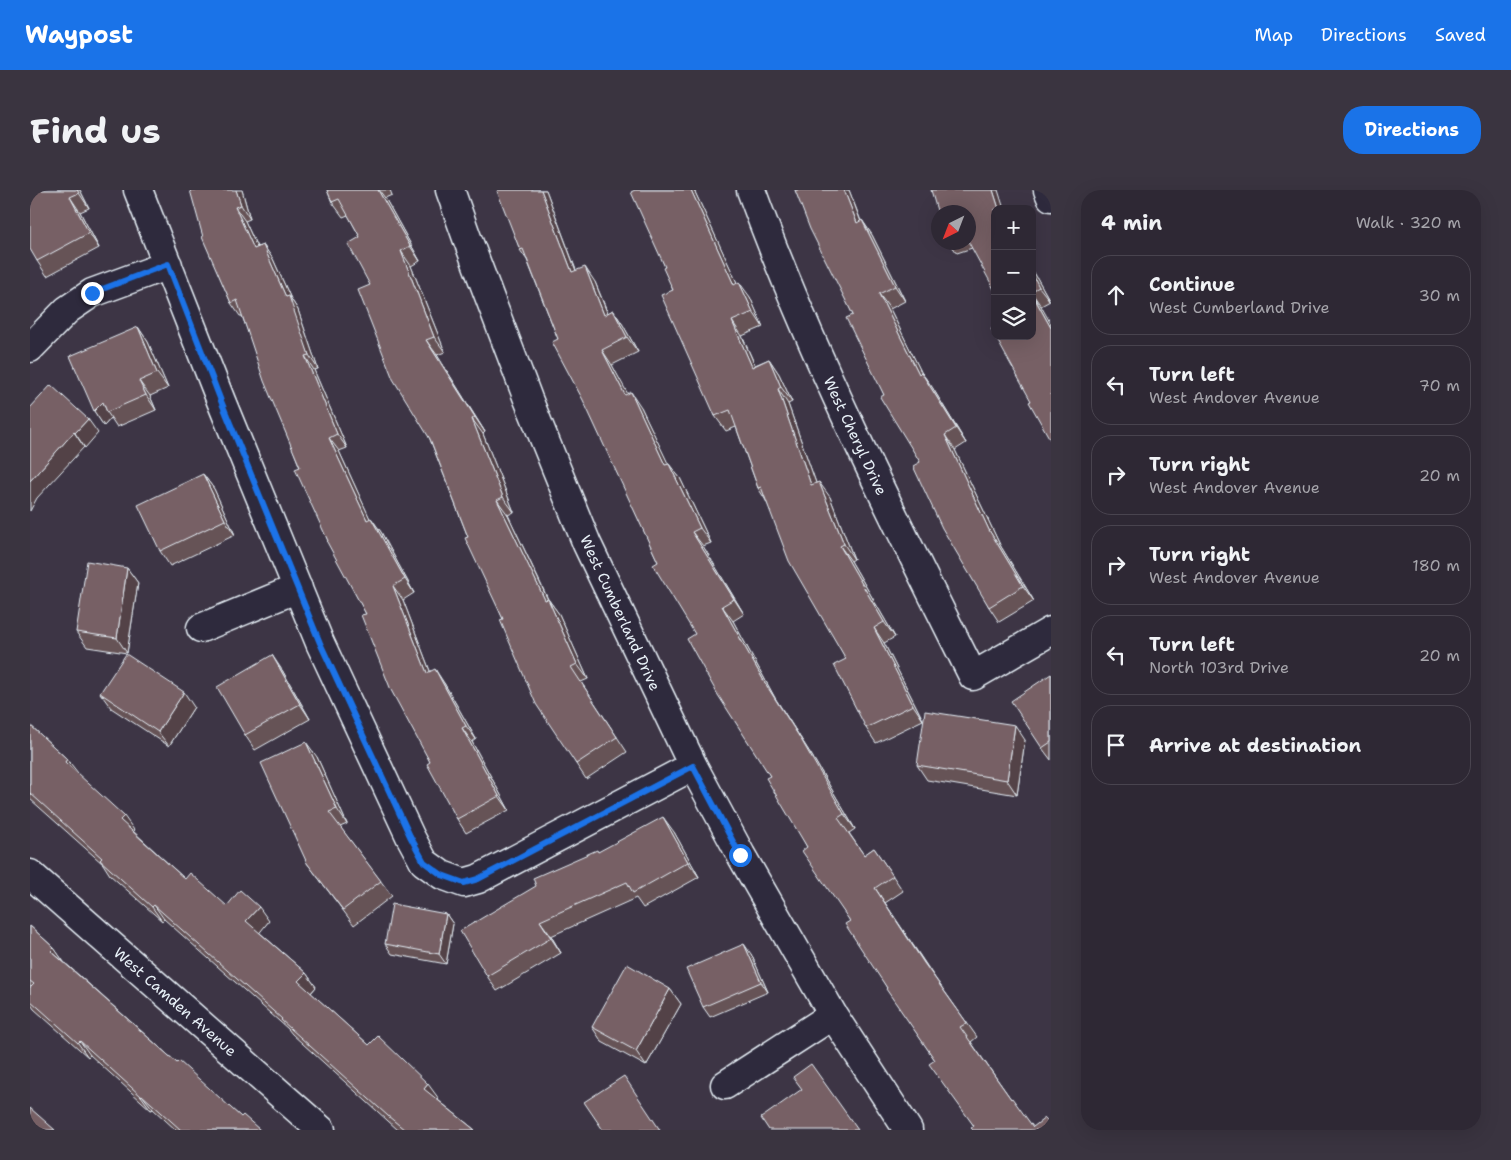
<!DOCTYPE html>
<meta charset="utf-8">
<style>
body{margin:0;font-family:"Shantell Sans",sans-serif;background:#3a3440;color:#f1f3f6}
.controls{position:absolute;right:15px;top:15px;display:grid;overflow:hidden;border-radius:10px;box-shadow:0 5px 20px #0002}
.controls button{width:45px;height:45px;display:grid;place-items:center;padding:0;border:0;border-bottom:1px solid #49444f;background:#2e2834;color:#f1f3f6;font:25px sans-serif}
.compass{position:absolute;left:901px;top:15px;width:45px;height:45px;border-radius:50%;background:#2e2834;box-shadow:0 5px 20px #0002;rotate:222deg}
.stop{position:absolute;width:15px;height:15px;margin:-11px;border:4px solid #1a73e8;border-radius:50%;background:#fff}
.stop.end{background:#1a73e8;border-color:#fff;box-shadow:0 1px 5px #0008}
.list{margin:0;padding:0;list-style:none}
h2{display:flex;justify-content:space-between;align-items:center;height:65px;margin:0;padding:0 20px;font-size:21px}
h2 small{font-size:16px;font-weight:400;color:#a7a6ac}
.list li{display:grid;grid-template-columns:32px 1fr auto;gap:15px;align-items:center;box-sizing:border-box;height:80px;margin:0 10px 10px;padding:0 10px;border:1px solid #49444f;border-radius:20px}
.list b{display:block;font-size:19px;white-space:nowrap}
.list p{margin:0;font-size:16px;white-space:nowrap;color:#a7a6ac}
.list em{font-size:16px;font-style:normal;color:#a7a6ac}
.icon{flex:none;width:28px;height:28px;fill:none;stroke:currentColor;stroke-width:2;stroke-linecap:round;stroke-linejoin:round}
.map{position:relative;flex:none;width:1021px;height:940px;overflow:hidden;border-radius:20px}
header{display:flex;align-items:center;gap:30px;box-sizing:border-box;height:70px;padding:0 25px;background:#1a73e8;color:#fff}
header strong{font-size:24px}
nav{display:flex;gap:28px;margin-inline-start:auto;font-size:18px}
.intro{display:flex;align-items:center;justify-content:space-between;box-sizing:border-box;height:120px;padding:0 30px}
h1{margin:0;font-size:35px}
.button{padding:12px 22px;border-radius:20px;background:#1a73e8;color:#fff;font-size:18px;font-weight:700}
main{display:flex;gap:30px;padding:0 30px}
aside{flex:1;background:#2e2834;border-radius:20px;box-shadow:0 5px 20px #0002}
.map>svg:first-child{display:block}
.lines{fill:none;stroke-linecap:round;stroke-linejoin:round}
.minor-casing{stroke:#e8f1f8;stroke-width:31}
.minor{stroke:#2f2a3d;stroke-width:28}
.wall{fill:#665357;stroke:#e8f1f8}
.shaded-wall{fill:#534347;stroke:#e8f1f8}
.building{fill:#776065;stroke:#e8f1f8}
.route{stroke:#1a73e8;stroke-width:6}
.labels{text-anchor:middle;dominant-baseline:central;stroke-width:4.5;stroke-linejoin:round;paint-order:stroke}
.street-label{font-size:15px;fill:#e8f1f8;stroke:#2f2a3d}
</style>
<header>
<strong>Waypost</strong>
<nav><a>Map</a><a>Directions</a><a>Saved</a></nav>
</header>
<div class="intro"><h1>Find us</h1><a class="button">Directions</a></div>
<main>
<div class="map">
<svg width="1021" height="940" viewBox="0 0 1021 940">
<rect width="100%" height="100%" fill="#3d3545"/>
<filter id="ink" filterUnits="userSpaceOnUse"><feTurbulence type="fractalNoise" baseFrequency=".02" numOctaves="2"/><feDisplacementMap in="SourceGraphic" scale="10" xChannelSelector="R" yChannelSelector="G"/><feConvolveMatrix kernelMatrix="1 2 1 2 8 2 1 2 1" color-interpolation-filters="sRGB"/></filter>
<g filter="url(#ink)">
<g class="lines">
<defs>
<path id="minor" d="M108,0L191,211L290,453L380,646L394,672L412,685L434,693L448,689L663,576
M420,0L437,48L498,209L557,354L663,576L711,665L803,825L878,940
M721,0C782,167 863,326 943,486L1021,441
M1018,0L1021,7
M0,158L37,120L62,103L138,75
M171,438L268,398
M0,684L291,940
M695,895L803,825"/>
</defs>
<!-- minor casing -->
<use href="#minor" class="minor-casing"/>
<!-- minor -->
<use href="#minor" class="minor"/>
</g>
<!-- wall -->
<path class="wall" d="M0,0H50L59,18L50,22L69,58L17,86L7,71Z
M212,0L220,29L215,31L227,57L233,55L243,69L261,109L268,120L288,179L284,180L317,258L309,261L340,329L341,328L351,342L384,403L373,410L400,481L414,493L446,549L442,552L479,620L436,643L427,629L400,572L336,424L298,351L212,126H210L201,113L173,47Z
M297,0H360L362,5L355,8L390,71L381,76L415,162L407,165L455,242L453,244L484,322L478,325L518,409L529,424L558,489L551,492L597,562L556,589L546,574L473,429L438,347L340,95L330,47L318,25L313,27L302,12Z
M469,0H516L546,80L565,92L578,123L583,120L593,135L608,162L582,175L597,204L611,217L638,274L650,288L681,353L673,356L714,424L703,431L745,508L782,566L825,639L819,643L834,665L844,658L873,701L855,713L903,785L947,847L941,852L981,909L1003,937L1021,940L944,936L905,870L857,798L820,731L777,657L628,372L528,149L497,70L490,60Z
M605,0H664L707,93L720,107L733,137L712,146L725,175L739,169L749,184L762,212L758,214L786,293L800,307L824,369L821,371L865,447L854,453L893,530L846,553L836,538L816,469L735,309L728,298L706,237L696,241L685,226L635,77Z
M765,0H819L831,31L832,30L842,45L875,111L860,119L891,182L902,197L936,253L925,260L970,355L1004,411L969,432L959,417L890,272L854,205L823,125Z
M968,0L942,58L927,63L919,52H938V22Z
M1002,79L1020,111L1011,116L1001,211L1002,146Z
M108,137L118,152L138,198L120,206L126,220L87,237L81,228L74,236L64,221Z
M173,284L184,299L205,345L140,376L130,361Z
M97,378L108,393L97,463L57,457L46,442Z
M252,480L280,529L225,560L215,545Z
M1021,484V570L1012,558Z
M70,503L164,517L139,556L81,518Z
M0,535L37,569L47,584L104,640L103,641L155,689L197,716L239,731L229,742L276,783L286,797L281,803L339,855L409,909L408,910L445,940H368L262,844L258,839L134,729L132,731L80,685L73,674L0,609Z
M995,550L987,605L897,590L887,575Z
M287,567L317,634L310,637L362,706L324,735L277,673Z
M644,642L669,687L613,718L606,708L521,746L531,763L467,801L457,786L568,662Z
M416,724L423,734L416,774L362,764L355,754Z
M0,736L24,758L33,771L147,873L211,927L230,940H146L123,919L121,920L60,865L58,867L4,819L0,813V798L1,797L0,796Z
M721,764L738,802L680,827L673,817Z
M640,799L651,814L616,876L572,852L562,837Z"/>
<!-- shaded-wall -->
<path class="shaded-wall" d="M47,0H50L59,18Z
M206,0H212L220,29L211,15Z
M348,0H349L355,8L390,71L380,56Z
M511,0H516L552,97L542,82Z
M661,0H664L715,110L704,95Z
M814,0H819L837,48L827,33Z
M963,0H968L974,19H969Z
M40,7L50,22L69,58L59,43Z
M205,17L215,31L234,73L224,59Z
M832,30L842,45L875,111L865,96Z
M233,55L243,69L261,109L268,120L288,179L279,165L256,107Z
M371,61L381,76L415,162L404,147Z
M555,77L565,92L584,140L574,125Z
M1002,79L1020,111L1009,97L1002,83Z
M709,92L720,107L733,137L723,122Z
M1002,103L1011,116L1021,134V138Z
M849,104L860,119L899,198L889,184Z
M583,120L593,135L608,162L597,147Z
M702,131L712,146L732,192L722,177Z
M108,137L118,152L138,198L127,183Z
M396,150L407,165L455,242L445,227Z
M572,160L582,175L606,219L595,205Z
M275,166L284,180L317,258L307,244Z
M739,169L749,184L762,212L751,197Z
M891,182L902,197L936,253L926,238Z
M109,191L120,206L126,220L116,205Z
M748,199L758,214L792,310L781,295Z
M601,202L611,217L646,290L635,275Z
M73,212L77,222L81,228L74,236L64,221Z
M58,229L68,243L55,258L45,243Z
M442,229L453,244L484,322L473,307Z
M44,242L54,257L7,308L0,321V291Z
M915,245L925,260L970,355L1004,411L993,396L959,340Z
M299,248L309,261L347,344L337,330Z
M639,274L650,288L681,353L670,338Z
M173,284L184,299L205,345L195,330Z
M789,292L800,307L824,369L814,354Z
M467,310L478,325L525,425L515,410Z
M341,328L351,342L384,403L375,389Z
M662,342L673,356L714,424L704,409Z
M810,356L821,371L865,447L854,432Z
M97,378L108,393L97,463L87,448Z
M363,396L373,410L406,497L397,483Z
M518,409L529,424L558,489L547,474Z
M692,416L703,431L745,508L782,566L825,639L814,624L735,493Z
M844,438L854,453L893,530L883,515Z
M242,465L252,480L280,529L270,514Z
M405,479L414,493L446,549L436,536Z
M154,502L164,517L139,556L128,542Z
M985,535L995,550L987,605L977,590Z
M432,538L442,552L479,620L469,606Z
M276,552L287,567L317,634L307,619Z
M37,569L48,583L45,587L35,572Z
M94,626L104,640L100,644L90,630Z
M633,627L644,642L669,687L658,672Z
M845,698L855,713L904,787L894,773Z
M124,715L134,729L132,731L122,717Z
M229,717L239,731L227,746L216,731Z
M416,724L423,734L416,774L409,764Z
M510,731L521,746L531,763L521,748Z
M714,754L721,764L738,802L731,792Z
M24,758L34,772L21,761Z
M276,783L286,797L278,806L268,791Z
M640,799L651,814L616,876L606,861Z
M50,851L60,865L58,867L48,853Z
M398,894L409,909L404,913L394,899Z
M112,905L123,919L121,920L111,906Z"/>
<!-- building -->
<path class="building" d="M0,0H47L49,3L40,7L59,43L7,71L0,59Z
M160,0H206L211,15L205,17L224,59L233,55L256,107L259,106L279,165L275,166L307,244L299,248L337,330L341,328L375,389L363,396L397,483L405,479L436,536L432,538L469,606L427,629L397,574L400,572L361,500L331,425L336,424L297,352L298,351L265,279L270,277L234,191L207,110L201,113L172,47H173Z
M297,0H348L380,56L371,61L404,147L396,150L445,227L442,229L473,307L467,310L515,410L518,409L547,474L541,477L587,547L546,574L506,514L470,430L473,429L435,348L438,347L400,249L363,189L328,100L340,95L318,54L330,47L309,9L302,12Z
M469,0H511L542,82L555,77L574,125L583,120L597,147L572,160L595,205L601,202L635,275L639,274L670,338L662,342L704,409L692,416L735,493L772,551L814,624L808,628L834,665L844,658L863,686L845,698L894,773L937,833L930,837L981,909L982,908L1003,937L1015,928L1021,935V940H943L941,938L944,936L899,874L905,870L856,799L857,798L815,734L820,731L772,661L777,657L736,588L740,586L688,505L657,449L665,444L623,375L628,372L553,210L522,152L528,149L493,59L490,60L467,1Z
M605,0H661L704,95L709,92L723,122L702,131L722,177L739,169L751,197L748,199L781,295L789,292L814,354L810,356L854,432L844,438L883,515L836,538L804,475L816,469L759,371L731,297L728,298L700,220L685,226L631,105L643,100L633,78L635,77L601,2Z
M765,0H814L827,33L832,30L865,96L849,104L889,184L891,182L926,238L915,245L959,340L993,396L959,417L912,338L883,276L890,272L850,207L854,205L816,128L823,125L780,39Z
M901,0H963L969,19H965V101L938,51V22H908V24Z
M1002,83L1009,97L1002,101Z
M1002,104L1021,138V251L999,212L1001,211L965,146H1002Z
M108,137L127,183L109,191L116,205L77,222L73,212L64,221L40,166Z
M965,137V145L961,139Z
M21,195L58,229L45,243L44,242L0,291V218Z
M173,284L195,330L130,361L108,315Z
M57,371L97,378L87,448L46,442Z
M96,464L154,502L128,542L70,503Z
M242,465L270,514L215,545L187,497Z
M1021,484V552L1012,558L981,511Z
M895,521L985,535L977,590L887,575Z
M0,535L37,569L35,572L94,626L90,630L155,689L160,683L197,716L210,700L229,717L216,731L276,783L268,791L339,855L348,846L398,894L394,899L445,940H375L358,926L251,830L252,829L124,715L122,717L70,670L72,668L0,603Z
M276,552L307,619L299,622L351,691L313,720L277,673L231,573Z
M633,627L658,672L603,703L597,692L510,731L521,748L457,786L430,741L506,696L503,688L567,660L568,662Z
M362,714L416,724L409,764L355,754Z
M0,736L24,758L21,761L147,873L149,871L211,927L213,925L230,940H151L112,905L111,906L50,851L48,853L0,810V798L4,794L0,791Z
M714,754L731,792L673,817L656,779Z
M597,774L640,799L606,861L562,837Z
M781,874L828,940H739L731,928L772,899L763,887Z
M594,886L630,940H573L554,912Z
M0,918L25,940H0Z"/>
</g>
<g class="lines" filter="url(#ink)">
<!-- route -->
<path class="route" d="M62,103L138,74L191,211L290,453L380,646L394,672L412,685L434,693L448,689L663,576L710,665"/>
</g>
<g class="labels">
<!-- street labels -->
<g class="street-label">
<text transform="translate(825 246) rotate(65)">West Cheryl Drive</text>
<text transform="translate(590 423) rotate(65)">West Cumberland Drive</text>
<text transform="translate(145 812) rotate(41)">West Camden Avenue</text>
</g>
</g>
</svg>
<div class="controls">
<button>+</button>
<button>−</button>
<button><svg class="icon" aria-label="layers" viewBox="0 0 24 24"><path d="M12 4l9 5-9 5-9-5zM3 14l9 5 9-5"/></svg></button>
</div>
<svg class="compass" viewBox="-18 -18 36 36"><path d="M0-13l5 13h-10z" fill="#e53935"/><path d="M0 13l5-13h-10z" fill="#a7a6ac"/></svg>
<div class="stop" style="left:710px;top:665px"></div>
<div class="stop end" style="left:62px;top:103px"></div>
</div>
<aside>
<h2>4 min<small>Walk · 320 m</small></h2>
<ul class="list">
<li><svg class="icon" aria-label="ahead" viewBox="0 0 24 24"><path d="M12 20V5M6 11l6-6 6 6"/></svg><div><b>Continue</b><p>West Cumberland Drive</p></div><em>30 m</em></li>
<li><svg class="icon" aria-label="left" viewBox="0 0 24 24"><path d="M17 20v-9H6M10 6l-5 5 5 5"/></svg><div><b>Turn left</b><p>West Andover Avenue</p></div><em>70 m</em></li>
<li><svg class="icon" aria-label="right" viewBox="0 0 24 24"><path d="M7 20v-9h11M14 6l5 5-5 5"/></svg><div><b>Turn right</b><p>West Andover Avenue</p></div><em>20 m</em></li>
<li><svg class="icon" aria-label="right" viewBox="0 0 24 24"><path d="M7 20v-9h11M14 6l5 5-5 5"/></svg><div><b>Turn right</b><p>West Andover Avenue</p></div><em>180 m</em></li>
<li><svg class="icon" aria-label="left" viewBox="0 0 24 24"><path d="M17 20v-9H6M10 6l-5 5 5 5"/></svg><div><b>Turn left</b><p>North 103rd Drive</p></div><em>20 m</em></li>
<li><svg class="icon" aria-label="arrive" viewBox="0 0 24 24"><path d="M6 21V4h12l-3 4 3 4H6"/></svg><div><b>Arrive at destination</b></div></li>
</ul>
</aside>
</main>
